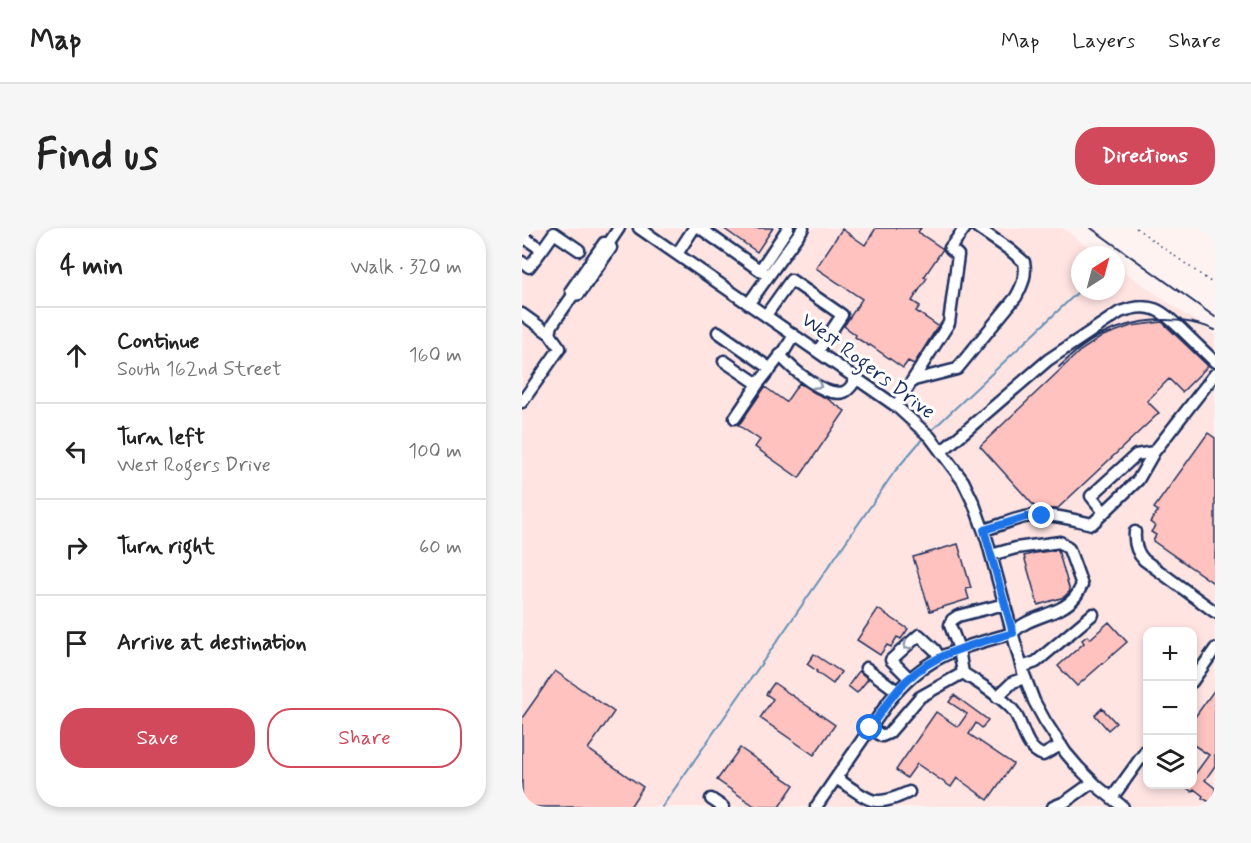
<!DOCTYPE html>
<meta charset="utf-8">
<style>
body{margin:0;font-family:Mynerve,sans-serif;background:#f6f6f6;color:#222}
.controls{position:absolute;right:18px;bottom:18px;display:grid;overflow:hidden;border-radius:12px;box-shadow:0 3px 9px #0003}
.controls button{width:54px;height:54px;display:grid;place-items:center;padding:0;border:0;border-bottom:2px solid #e0e0e0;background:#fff;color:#222;font:30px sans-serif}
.compass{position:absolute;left:549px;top:18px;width:54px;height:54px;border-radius:50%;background:#fff;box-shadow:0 3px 9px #0003;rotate:36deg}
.stop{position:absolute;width:18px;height:18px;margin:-14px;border:4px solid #1a73e8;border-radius:50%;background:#fff}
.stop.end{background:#1a73e8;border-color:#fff;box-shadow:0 2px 6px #0008}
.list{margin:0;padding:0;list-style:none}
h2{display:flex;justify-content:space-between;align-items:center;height:78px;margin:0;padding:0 24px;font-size:26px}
h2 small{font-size:20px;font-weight:400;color:#767676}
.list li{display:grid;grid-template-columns:39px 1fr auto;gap:18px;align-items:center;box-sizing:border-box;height:96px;padding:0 24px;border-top:2px solid #e0e0e0}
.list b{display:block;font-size:22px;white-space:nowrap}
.list p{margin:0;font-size:20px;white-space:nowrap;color:#767676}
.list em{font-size:20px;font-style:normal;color:#767676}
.actions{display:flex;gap:12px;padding:18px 24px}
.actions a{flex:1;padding:14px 0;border:2px solid #d1495b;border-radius:24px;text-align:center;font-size:21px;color:#d1495b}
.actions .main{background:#d1495b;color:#fff}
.icon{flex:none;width:33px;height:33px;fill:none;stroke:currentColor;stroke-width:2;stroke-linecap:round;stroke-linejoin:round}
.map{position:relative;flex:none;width:693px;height:579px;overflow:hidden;border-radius:24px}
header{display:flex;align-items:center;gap:36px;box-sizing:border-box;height:84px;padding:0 30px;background:#fff;border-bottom:2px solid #e0e0e0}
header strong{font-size:28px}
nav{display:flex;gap:33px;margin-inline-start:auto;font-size:21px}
.intro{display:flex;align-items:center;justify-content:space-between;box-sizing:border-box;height:144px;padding:0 36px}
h1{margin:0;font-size:42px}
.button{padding:15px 27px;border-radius:24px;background:#d1495b;color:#fff;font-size:21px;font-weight:700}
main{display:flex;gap:36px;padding:0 36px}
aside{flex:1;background:#fff;border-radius:24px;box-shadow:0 3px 9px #0003}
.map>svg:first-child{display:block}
.built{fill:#ffe4e2;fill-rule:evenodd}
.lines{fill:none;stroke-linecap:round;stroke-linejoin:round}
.stream{stroke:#6391b8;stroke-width:2}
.building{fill:#ffc2be;stroke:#1b2f5e;stroke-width:1.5}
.minor-casing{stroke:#1b2f5e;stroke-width:15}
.path{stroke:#1b2f5e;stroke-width:1.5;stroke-dasharray:1.5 4.5;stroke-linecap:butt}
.minor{stroke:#fff;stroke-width:10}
.rail{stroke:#1b2f5e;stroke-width:2}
.oneway{stroke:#8d97ae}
.route{stroke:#1a73e8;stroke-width:8}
.labels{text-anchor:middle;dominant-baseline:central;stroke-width:6;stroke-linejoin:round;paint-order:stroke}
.street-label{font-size:21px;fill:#1b2f5e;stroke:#fff}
</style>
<header>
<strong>Map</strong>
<nav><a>Map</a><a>Layers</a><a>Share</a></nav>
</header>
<div class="intro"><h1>Find us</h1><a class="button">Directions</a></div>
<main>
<aside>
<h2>4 min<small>Walk · 320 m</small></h2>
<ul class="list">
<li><svg class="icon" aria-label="ahead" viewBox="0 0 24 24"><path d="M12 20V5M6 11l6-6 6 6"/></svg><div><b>Continue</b><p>South 162nd Street</p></div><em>160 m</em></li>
<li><svg class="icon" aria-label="left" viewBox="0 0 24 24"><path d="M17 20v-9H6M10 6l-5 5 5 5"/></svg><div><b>Turn left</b><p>West Rogers Drive</p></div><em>100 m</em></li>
<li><svg class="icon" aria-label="right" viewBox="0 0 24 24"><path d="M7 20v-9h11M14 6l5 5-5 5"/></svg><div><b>Turn right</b></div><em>60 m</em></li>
<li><svg class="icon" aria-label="arrive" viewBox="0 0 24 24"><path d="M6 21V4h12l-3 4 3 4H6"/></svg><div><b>Arrive at destination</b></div></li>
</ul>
<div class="actions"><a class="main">Save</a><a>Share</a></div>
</aside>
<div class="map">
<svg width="693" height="579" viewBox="0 0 693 579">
<rect width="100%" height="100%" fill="#fff3f2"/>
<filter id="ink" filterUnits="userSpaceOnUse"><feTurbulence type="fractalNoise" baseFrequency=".0167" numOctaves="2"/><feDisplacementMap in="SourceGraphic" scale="12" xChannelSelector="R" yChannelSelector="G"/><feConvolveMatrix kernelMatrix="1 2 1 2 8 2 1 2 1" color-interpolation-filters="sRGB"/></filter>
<g filter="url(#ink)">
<!-- built -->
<path class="built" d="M0,0H540L578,27H558V63H594V38L693,107V579H0ZM626,404H670V556H626Z"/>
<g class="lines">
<!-- stream -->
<path class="stream" d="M408,204L558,62
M140,579L373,243L402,209"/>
</g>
<!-- building -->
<path class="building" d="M201,0H251L235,24Z
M354,0H399L396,4L421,21L402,49L405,50L390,73L398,78L394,83L416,98L392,136L386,133L381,140L348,117L347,118L333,109L334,107L322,98L340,71L294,40L320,1L343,17Z
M640,94L686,138L660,164L647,151L625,173L637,185L535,281L514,280L458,218L558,123L581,108L609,98Z
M277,155L293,165L304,170L323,183L277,250L233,219L238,212L216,197L219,194L243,159L264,174Z
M686,205L693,210V356L631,313L634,307L629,304L633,298L628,294L636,283L632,280Z
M436,316L449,360L444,361L447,371L408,383L391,329Z
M536,322L548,363L542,369L516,377L502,328L513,325Z
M356,381L386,401L379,411L375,409L369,419L365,417L358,427L335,412Z
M587,394L605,414L555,458L536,438L562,415L560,412L565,408L568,411Z
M292,426L319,444L311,456L294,444L295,443L285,436Z
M33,443L92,484L66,521L121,559L108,579H0V490Z
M337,443L346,451L335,465L326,458Z
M252,455L313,497L292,527L238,490L251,471L244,466Z
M693,461V538L683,552L693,560V577L680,570L681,568L672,561L670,564L660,556H670V550L687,527L670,516V493Z
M432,467L466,492L460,500L454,495L447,506L491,536L466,572L435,550L429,559L395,536L385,550L374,542L414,484L436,499L445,486L427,474Z
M580,480L594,495L586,502L573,487Z
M218,520L272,557L257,579H234L195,552Z"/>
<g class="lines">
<defs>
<path id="minor" d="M117,0L374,178L408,209L441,253L452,276L465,312L501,444L512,473L523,493L544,525L556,539L576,559L601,579
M178,0L246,48
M0,8L20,22L7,39L0,34
M20,22L32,5L57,22
M155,26L172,0
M238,42L266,0
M51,67L49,62L82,15H87L97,0
M227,75L281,0
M0,86L28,106
M244,87L269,52L320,87L296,123
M196,104L249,141
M258,127C270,141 303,170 322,164C328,162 331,155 335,150
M202,133L236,156
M392,152L435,141L494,69C500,58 505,47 502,34L488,22L456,0
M0,174L38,120L28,106L30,97L51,67L57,66L89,20L87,15
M374,178L427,95L436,27L428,20L443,0
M213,190L236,156L263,122L272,107
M419,224L526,132L598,84C630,72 640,83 662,104C672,114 683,124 693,134
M582,284L569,268L614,227L632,224
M462,302C476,298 489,292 503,289C526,284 548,291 570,296L616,252L632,224L693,146
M613,304C612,315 614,324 622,332L693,384
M500,439L514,434L571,386
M344,440L375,463
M441,445L437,421L428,397L430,392L436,388L483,376
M387,450L369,432L397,407L413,422L417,429
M670,454L693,421
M475,469L491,454L503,450
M348,500L360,508L367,505L398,469L441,445C456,455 484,471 493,485C502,499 503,521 521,527L539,517
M314,550C324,556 344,573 355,573C366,574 378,568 387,564
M590,570L626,520
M189,571L201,579
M294,579L367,473C405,426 436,421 491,405C506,387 538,388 553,369C556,366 558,360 560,357L547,321L538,314L494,320L469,327
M531,579L543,574L571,554"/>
</defs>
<!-- minor casing -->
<use href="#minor" class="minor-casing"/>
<!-- path -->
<path class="path" d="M614,0L693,57"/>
<!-- minor -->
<use href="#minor" class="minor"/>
<!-- rail -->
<path class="rail" d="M569,0L693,89
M537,139C549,128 561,116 577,108C612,90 656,86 693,102"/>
</g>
<!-- one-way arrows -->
<defs><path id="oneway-chevron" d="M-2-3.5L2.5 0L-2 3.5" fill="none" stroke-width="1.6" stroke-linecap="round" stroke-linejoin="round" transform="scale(1.5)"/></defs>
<g class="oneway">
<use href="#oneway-chevron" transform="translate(296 157) rotate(31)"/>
<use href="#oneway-chevron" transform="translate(385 418) rotate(138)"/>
</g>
</g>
<g class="lines" filter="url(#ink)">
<!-- route -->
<path class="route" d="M348,500C359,484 370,466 385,452C414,424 453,416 491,405L462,302L504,289L520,288"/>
</g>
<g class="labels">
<!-- street labels -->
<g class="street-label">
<text transform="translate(346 138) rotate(37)">West Rogers Drive</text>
</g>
</g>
</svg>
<div class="controls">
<button>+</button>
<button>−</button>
<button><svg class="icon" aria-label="layers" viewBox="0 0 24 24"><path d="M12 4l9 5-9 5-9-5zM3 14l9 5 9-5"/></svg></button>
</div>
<svg class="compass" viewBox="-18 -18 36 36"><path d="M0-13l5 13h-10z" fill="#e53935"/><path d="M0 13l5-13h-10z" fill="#767676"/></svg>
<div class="stop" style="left:348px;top:500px"></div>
<div class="stop end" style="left:520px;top:288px"></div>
</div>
</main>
